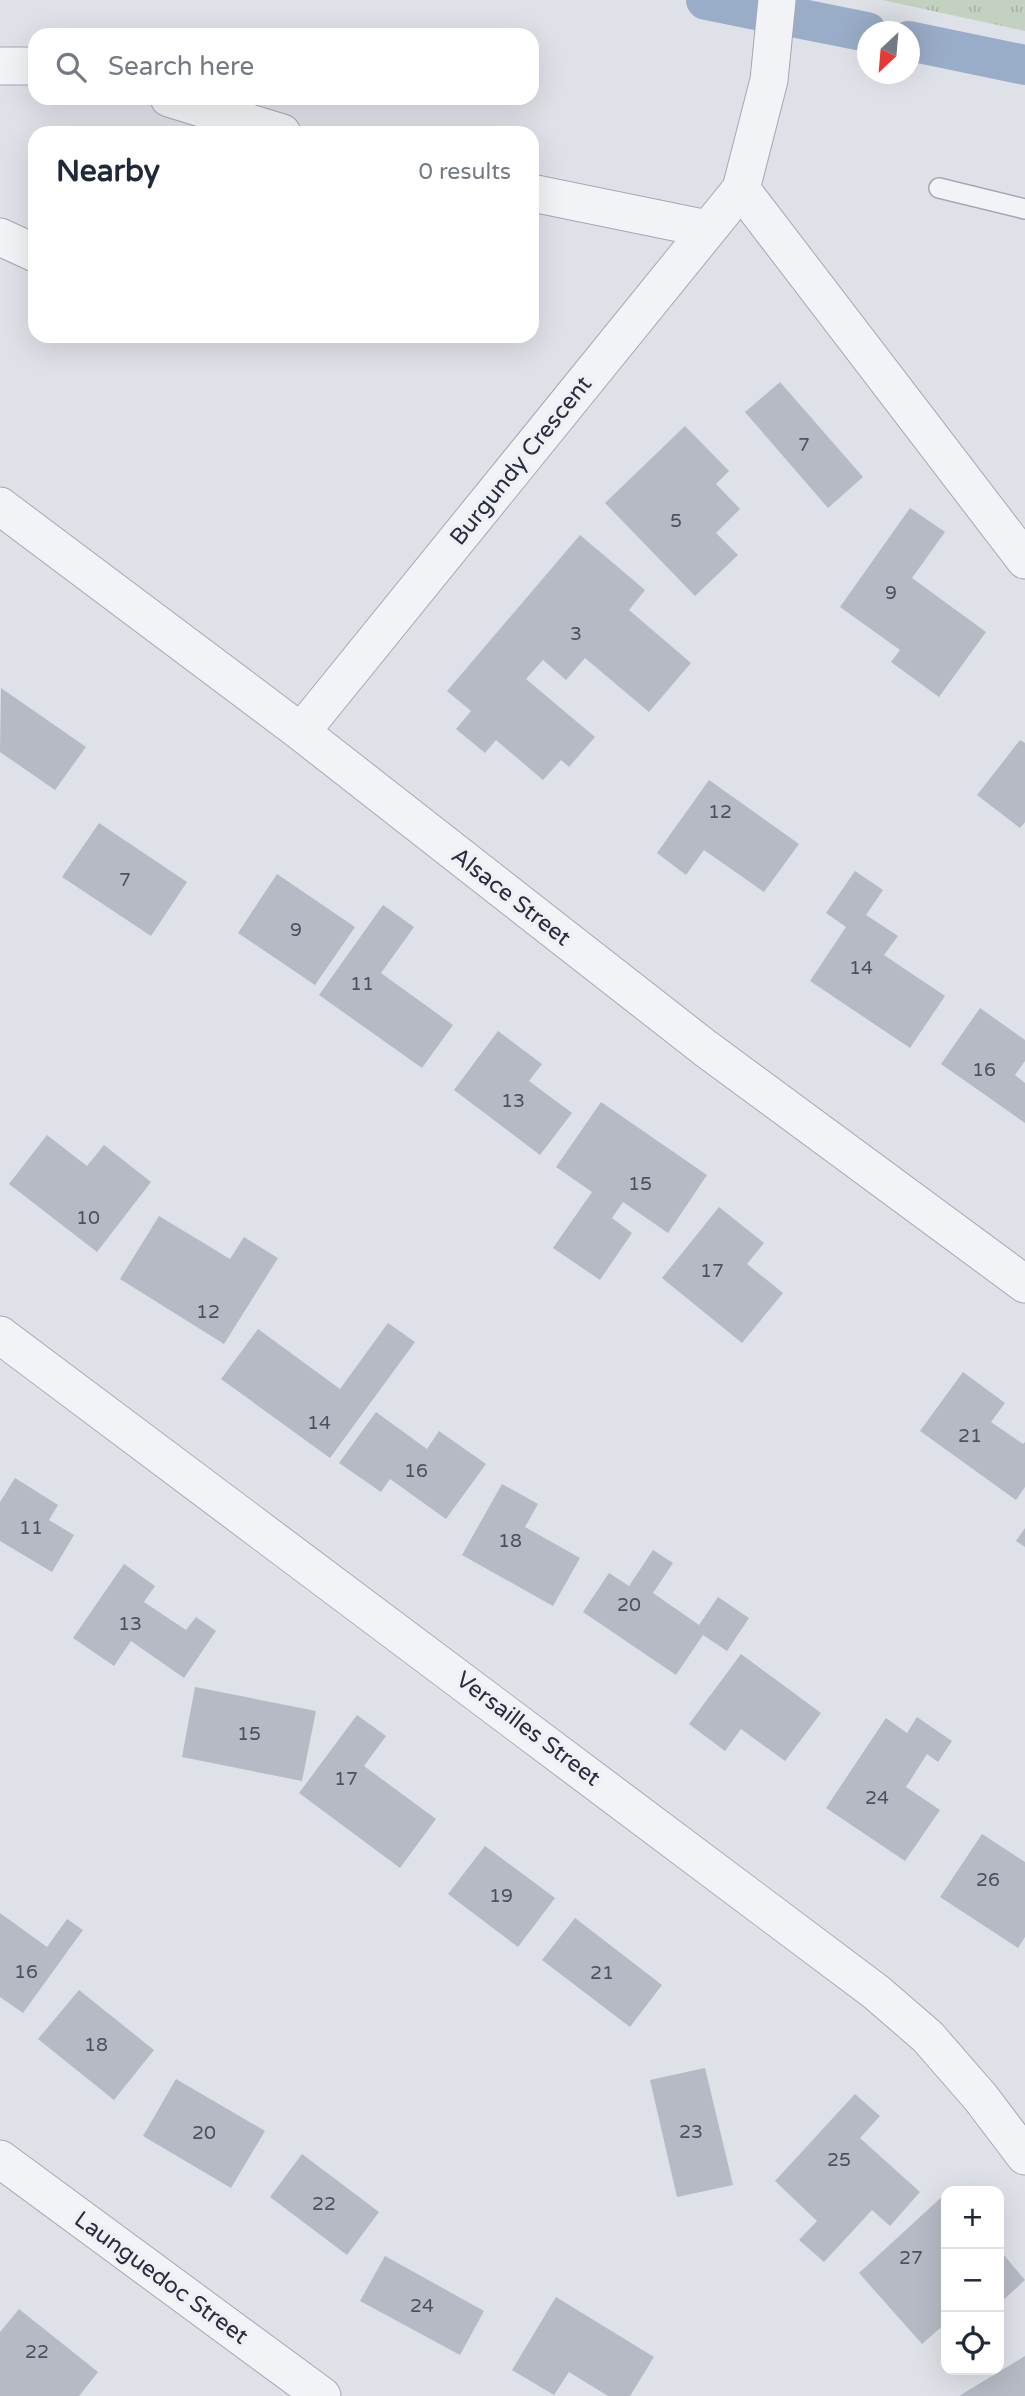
<!DOCTYPE html>
<meta charset="utf-8">
<style>
body{margin:0;font-family:"Varela Round",sans-serif;background:#f2f2f3;color:#1f2937}
.controls{position:absolute;right:21px;bottom:21px;display:grid;overflow:hidden;border-radius:14px;box-shadow:0 7px 28px #0002}
.controls button{width:63px;height:63px;display:grid;place-items:center;padding:0;border:0;border-bottom:2px solid #e0e1e3;background:#fff;color:#1f2937;font:35px sans-serif}
.compass{position:absolute;left:857px;top:21px;width:63px;height:63px;border-radius:50%;background:#fff;box-shadow:0 7px 28px #0002;rotate:206deg}
.list{margin:0;padding:0;list-style:none}
h2{display:flex;justify-content:space-between;align-items:center;height:91px;margin:0;padding:0 28px;font-size:30px}
h2 small{font-size:23px;font-weight:400;color:#747a83}
.icon{flex:none;width:38px;height:38px;fill:none;stroke:currentColor;stroke-width:2;stroke-linecap:round;stroke-linejoin:round}
.map{position:relative;flex:none;width:1025px;height:2396px;overflow:hidden}
.search{position:absolute;background:#fff;box-shadow:0 7px 28px #0002;left:28px;top:28px;width:511px;height:77px;display:flex;align-items:center;gap:18px;box-sizing:border-box;padding:0 24px;border-radius:21px;color:#747a83;font-size:26px}
.panel{position:absolute;background:#fff;box-shadow:0 7px 28px #0002;left:28px;top:126px;width:511px;height:217px;border-radius:21px}
.map>svg:first-child{display:block}
.park{fill:url(#park-tufts)}
.lines{fill:none;stroke-linecap:round;stroke-linejoin:round}
.canal{stroke:#9aadc8;stroke-width:40}
.building{fill:#b6bac4}
.lane-casing{stroke:#a4a8b2;stroke-width:22}
.street-casing{stroke:#a4a8b2;stroke-width:39}
.lane{stroke:#f1f3f6;stroke-width:19}
.street{stroke:#f1f3f6;stroke-width:37}
.labels{text-anchor:middle;dominant-baseline:central;stroke-width:7;stroke-linejoin:round;paint-order:stroke}
.number-label{font-size:19px;fill:#4c5160}
.street-label{font-size:23px;fill:#282e3f;stroke:#eef0f5}
</style>
<div class="map">
<svg width="1025" height="2396" viewBox="0 0 1025 2396">
<defs>
<pattern id="park-tufts" width="24" height="20" patternUnits="userSpaceOnUse" patternTransform="scale(1.75)"><rect width="24" height="20" fill="#c3d2c0"/><path d="M3 7l-1-3M5 7V3M7 7l1-3M15 17l-1-3M17 17v-4M19 17l1-3" fill="none" stroke="#a8b5a6"/></pattern>
</defs>
<rect width="100%" height="100%" fill="#dfe1e8"/>
<!-- park -->
<path class="park" d="M882,0H1025V31Z"/>
<g class="lines">
<!-- canal -->
<path class="canal" d="M706,0L867,32
M909,41L1025,65"/>
</g>
<!-- building -->
<path class="building" d="M780,382L863,477L828,508L745,412Z
M685,426L729,471L716,484L740,509L716,533L738,555L695,596L605,503Z
M910,508L945,532L912,578L986,632L939,697L891,662L900,650L840,607Z
M580,535L645,590L629,610L691,663L649,712L585,658L566,680L543,660L526,679L595,737L569,767L561,760L543,780L496,740L485,753L456,729L471,711L447,691Z
M1,688L86,747L55,790L0,752Z
M1020,740L1025,743V822L1020,828L977,795Z
M709,780L799,844L764,892L704,850L686,875L657,853Z
M99,823L187,882L151,936L62,877Z
M855,871L883,890L866,915L898,936L884,955L945,996L910,1048L810,981L846,927L826,913Z
M277,874L355,927L315,985L238,933Z
M383,905L414,927L381,973L453,1025L422,1068L319,995Z
M980,1008L1025,1040V1061L1015,1075L1025,1083V1123L941,1064Z
M498,1031L542,1064L529,1081L572,1113L540,1155L454,1090Z
M601,1102L707,1175L668,1233L623,1202L612,1218L632,1233L600,1280L553,1248L592,1192L556,1167Z
M47,1135L87,1166L104,1145L151,1182L97,1252L9,1184Z
M719,1207L764,1243L747,1264L783,1293L742,1343L662,1278Z
M159,1216L230,1259L244,1237L278,1258L224,1344L120,1279Z
M388,1323L415,1342L330,1458L221,1379L258,1329L340,1389Z
M963,1372L1005,1403L991,1422L1023,1444L1025,1442V1487L1016,1500L920,1431Z
M376,1412L427,1449L439,1431L486,1464L446,1519L390,1479L381,1492L339,1463Z
M15,1478L58,1505L49,1520L74,1535L52,1572L0,1541V1502Z
M502,1484L538,1504L525,1527L580,1558L553,1606L462,1555Z
M1025,1528V1547L1016,1541Z
M653,1550L673,1563L653,1593L699,1625L718,1597L749,1618L727,1651L703,1635L676,1675L583,1612L609,1573L629,1586Z
M124,1564L155,1586L144,1602L186,1630L196,1617L216,1631L184,1678L131,1641L114,1666L73,1638Z
M741,1654L821,1713L785,1761L741,1729L725,1751L689,1724Z
M195,1687L316,1711L302,1781L182,1757Z
M357,1715L386,1736L364,1766L436,1819L400,1868L299,1793Z
M917,1717L952,1741L938,1762L927,1754L906,1787L940,1810L905,1861L826,1808L886,1718L907,1733Z
M982,1834L1025,1862V1937L1018,1948L940,1897Z
M485,1846L555,1898L518,1947L448,1894Z
M0,1913L47,1947L67,1919L83,1930L23,2013L0,1997Z
M575,1918L662,1985L630,2027L542,1960Z
M79,1990L154,2050L114,2100L38,2039Z
M705,2068L733,2185L677,2197L650,2080Z
M176,2079L265,2131L231,2188L143,2136Z
M855,2094L880,2116L860,2138L920,2192L890,2226L872,2210L824,2262L799,2240L817,2221L775,2181Z
M302,2154L379,2212L347,2255L270,2197Z
M946,2193V2323L922,2344L859,2273Z
M999,2254H1003L1025,2280L999,2304Z
M385,2256L484,2311L460,2355L360,2301Z
M556,2297L654,2357L630,2396H608L569,2372L554,2395L512,2370Z
M19,2309L98,2372L79,2396H0V2332Z
M1025,2356V2396H959Z"/>
<g class="lines">
<defs>
<path id="lane" d="M939,188L1025,209"/>
<path id="street" d="M0,66H35
M169,98L282,133
M741,189L1025,560
M532,193L708,229
M0,237L35,253
M0,506L301,732L705,1048L1025,1284
M301,732L741,189L769,80L777,0
M0,1335L876,1992L928,2037L981,2098L1025,2156
M0,2159L322,2396"/>
</defs>
<!-- lane casing -->
<use href="#lane" class="lane-casing"/>
<!-- street casing -->
<use href="#street" class="street-casing"/>
<!-- lane -->
<use href="#lane" class="lane"/>
<!-- street -->
<use href="#street" class="street"/>
</g>
<g class="labels">
<!-- number labels -->
<g class="number-label">
<text x="804" y="445">7</text>
<text x="676" y="521">5</text>
<text x="891" y="593">9</text>
<text x="576" y="634">3</text>
<text x="720" y="812">12</text>
<text x="125" y="880">7</text>
<text x="296" y="930">9</text>
<text x="861" y="968">14</text>
<text x="362" y="984">11</text>
<text x="984" y="1070">16</text>
<text x="513" y="1101">13</text>
<text x="640" y="1184">15</text>
<text x="88" y="1218">10</text>
<text x="712" y="1271">17</text>
<text x="208" y="1312">12</text>
<text x="319" y="1423">14</text>
<text x="970" y="1436">21</text>
<text x="416" y="1471">16</text>
<text x="31" y="1528">11</text>
<text x="510" y="1541">18</text>
<text x="629" y="1605">20</text>
<text x="130" y="1624">13</text>
<text x="249" y="1734">15</text>
<text x="346" y="1779">17</text>
<text x="877" y="1798">24</text>
<text x="988" y="1880">26</text>
<text x="501" y="1896">19</text>
<text x="26" y="1972">16</text>
<text x="602" y="1973">21</text>
<text x="96" y="2045">18</text>
<text x="691" y="2132">23</text>
<text x="204" y="2133">20</text>
<text x="839" y="2160">25</text>
<text x="324" y="2204">22</text>
<text x="911" y="2258">27</text>
<text x="422" y="2306">24</text>
<text x="37" y="2352">22</text>
</g>
<!-- street labels -->
<g class="street-label">
<text transform="translate(521 461) rotate(-51)">Burgundy Crescent</text>
<text transform="translate(511 897) rotate(38)">Alsace Street</text>
<text transform="translate(528 1729) rotate(37)">Versailles Street</text>
<text transform="translate(161 2278) rotate(36)">Launguedoc Street</text>
</g>
</g>
</svg>
<div class="controls">
<button>+</button>
<button>−</button>
<button><svg class="icon" aria-label="locate" viewBox="0 0 24 24"><circle cx="12" cy="12" r="6"/><path d="M12 2v4M12 18v4M2 12h4M18 12h4"/></svg></button>
</div>
<svg class="compass" viewBox="-18 -18 36 36"><path d="M0-13l5 13h-10z" fill="#e53935"/><path d="M0 13l5-13h-10z" fill="#747a83"/></svg>
<div class="search"><svg class="icon" aria-label="search" viewBox="0 0 24 24"><circle cx="10" cy="10" r="6"/><path d="M15 15l6 6"/></svg>Search here</div>
<section class="panel">
<h2>Nearby<small>0 results</small></h2>
<ul class="list">
</ul>
</section>
</div>
